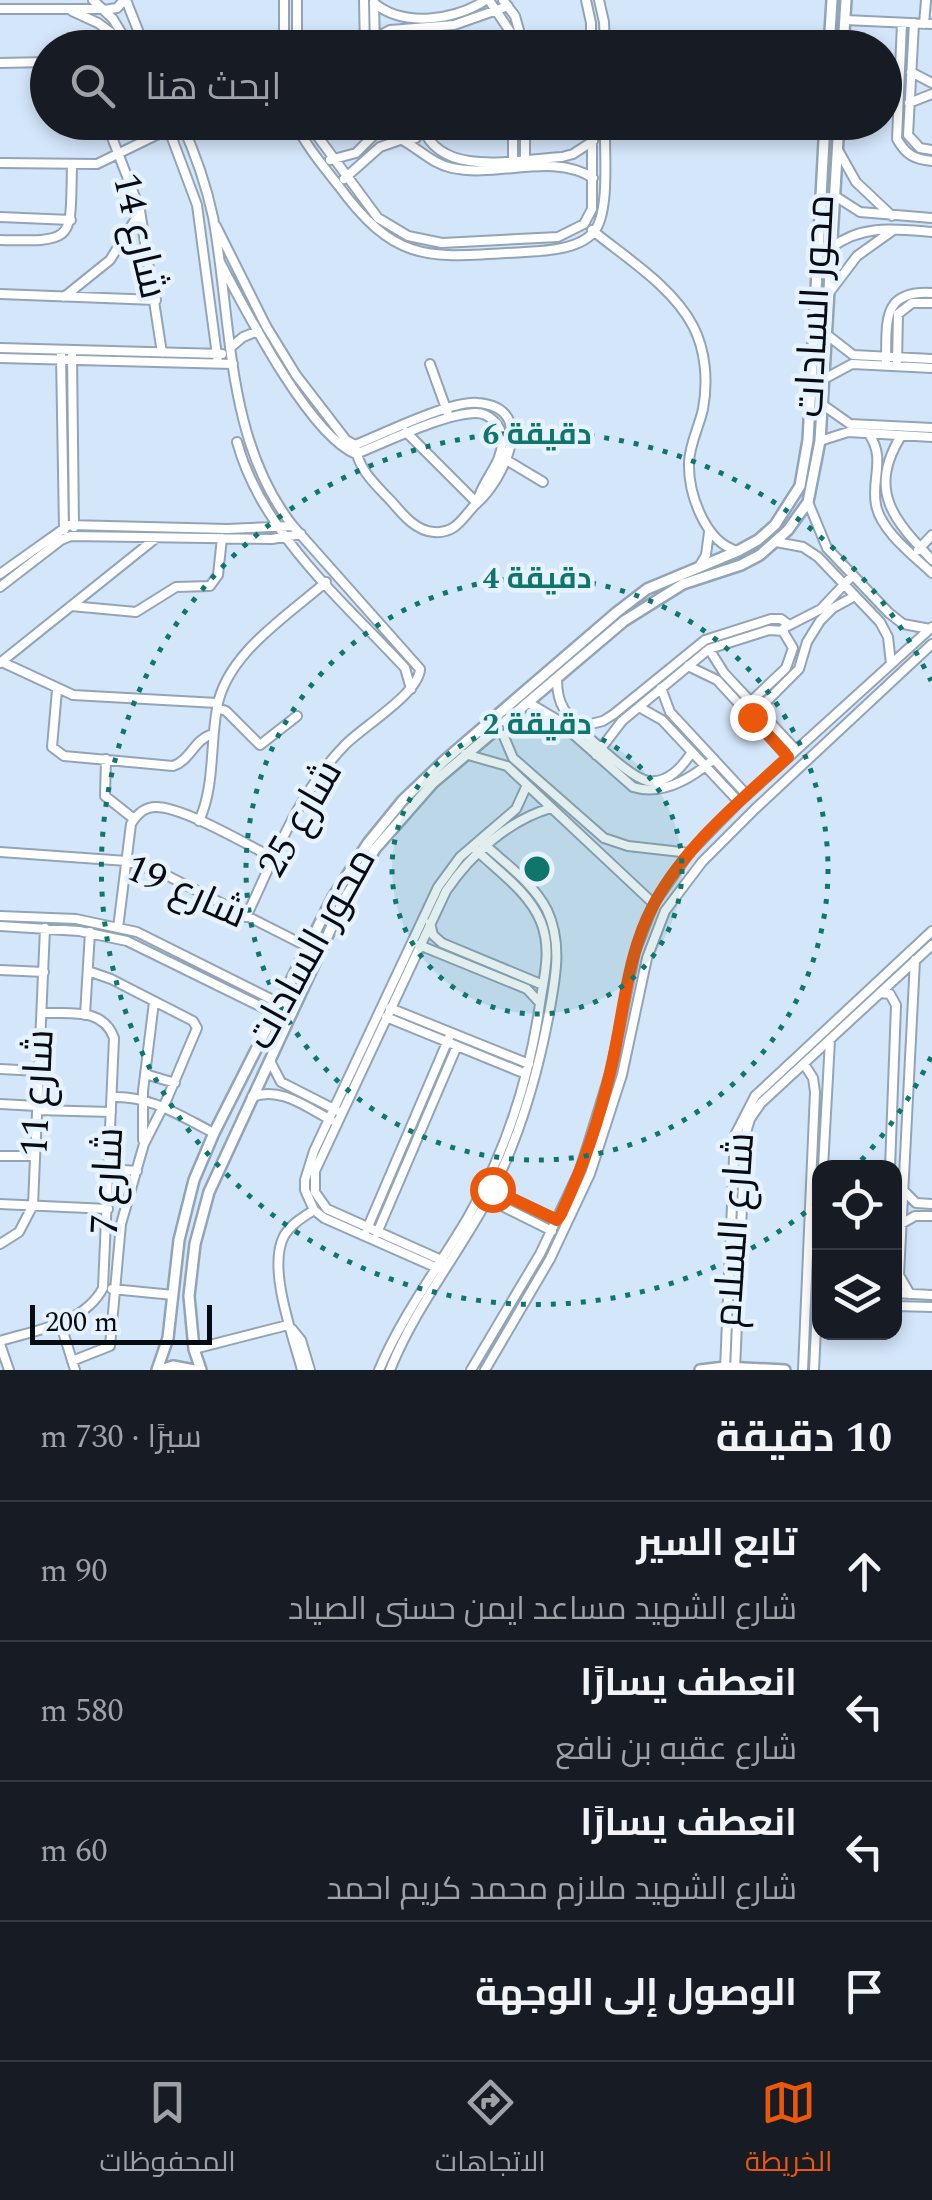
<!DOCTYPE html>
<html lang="ar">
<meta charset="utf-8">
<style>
body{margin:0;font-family:Spectral,Cairo,serif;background:#20242c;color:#f1f3f6;direction:rtl}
.controls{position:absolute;right:30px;bottom:30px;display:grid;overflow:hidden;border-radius:20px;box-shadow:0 5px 15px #0003}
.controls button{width:90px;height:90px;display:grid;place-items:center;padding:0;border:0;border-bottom:2px solid #363941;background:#171b24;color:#f1f3f6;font:50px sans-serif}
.scale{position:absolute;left:30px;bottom:25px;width:182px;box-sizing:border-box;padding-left:10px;border:5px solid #070c13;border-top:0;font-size:28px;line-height:35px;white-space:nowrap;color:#070c13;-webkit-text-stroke:8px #e7f2ff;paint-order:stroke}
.stop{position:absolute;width:30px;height:30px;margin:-22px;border:8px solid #ea580c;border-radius:50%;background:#fff}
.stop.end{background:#ea580c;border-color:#fff;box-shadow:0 2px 10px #0008}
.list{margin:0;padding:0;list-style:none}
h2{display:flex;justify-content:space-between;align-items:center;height:130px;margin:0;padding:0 40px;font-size:42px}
h2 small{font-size:32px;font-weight:400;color:#9ea1a6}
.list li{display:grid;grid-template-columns:65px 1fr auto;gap:30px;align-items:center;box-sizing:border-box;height:140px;padding:0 40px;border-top:2px solid #363941}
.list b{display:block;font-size:38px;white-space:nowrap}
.list p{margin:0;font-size:32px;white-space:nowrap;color:#9ea1a6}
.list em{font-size:32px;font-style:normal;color:#9ea1a6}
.icon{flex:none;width:55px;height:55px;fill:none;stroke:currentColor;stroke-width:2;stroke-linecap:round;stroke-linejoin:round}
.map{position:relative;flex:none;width:932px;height:1370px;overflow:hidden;direction:ltr}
.search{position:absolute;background:#171b24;box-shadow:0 5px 15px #0003;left:30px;right:30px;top:30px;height:110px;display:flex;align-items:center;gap:25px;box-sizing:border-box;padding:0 35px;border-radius:55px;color:#9ea1a6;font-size:38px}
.sheet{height:690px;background:#171b24}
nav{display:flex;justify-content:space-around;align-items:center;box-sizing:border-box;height:140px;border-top:2px solid #363941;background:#171b24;font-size:28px;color:#9ea1a6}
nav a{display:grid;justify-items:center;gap:5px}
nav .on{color:#ea580c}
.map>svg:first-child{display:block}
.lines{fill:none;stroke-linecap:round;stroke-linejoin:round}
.minor-casing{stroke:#93a4b7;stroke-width:12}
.tertiary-casing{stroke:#93a4b7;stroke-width:14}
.minor{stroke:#fff;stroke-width:8}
.tertiary{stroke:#fff;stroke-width:9}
.route{stroke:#ea580c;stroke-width:12}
.ring{fill:none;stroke:#0f766e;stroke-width:5;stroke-dasharray:5 10}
.labels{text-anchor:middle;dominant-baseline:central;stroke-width:9;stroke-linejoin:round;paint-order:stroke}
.street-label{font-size:40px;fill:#070c13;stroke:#e7f2ff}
.centre{fill:#0f766e;stroke:#e7f2ff;stroke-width:5}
.ring-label{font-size:30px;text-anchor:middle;font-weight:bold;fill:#0f766e;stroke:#e7f2ff;stroke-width:9;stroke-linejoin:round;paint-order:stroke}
</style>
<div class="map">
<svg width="932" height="1370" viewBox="0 0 932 1370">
<rect width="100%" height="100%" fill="#d4e6fa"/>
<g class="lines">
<defs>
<path id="minor" d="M93,0L113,19L127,42
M126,0L145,48
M284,0V48
M297,0V48
M364,0L365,48
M489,0L511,33L512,48
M503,0L515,16L524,48
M586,0L591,23V48
M599,0L604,22L605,48
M374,2L375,48
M374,3C404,28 455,20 486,0
M0,9H101
M104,10L117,8L124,0
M72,11L98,23L128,45
M845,20L932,24
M902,23L897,139C906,155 914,159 932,161
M914,23L908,135L920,148L932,150
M924,24L926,0
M375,38L390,30L454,25L508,6
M0,63L48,62
M911,72L932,83
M909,103L932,94
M106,122L140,210L162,353
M166,122L197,205L218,363
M181,122C195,153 206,184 213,217C232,320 225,440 293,526L420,669C419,693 364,726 346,744C299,791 274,858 246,917
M294,122C306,145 322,165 338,185C398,267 431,257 525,252C547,251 583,249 596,229C610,206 604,150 605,122
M307,122L378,218L408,236L442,243L558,237L584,224L592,209V122
M389,122L394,136L404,141L416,138L423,122
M513,122V163
M525,122V164
M423,128C442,179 519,159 562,157L573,154L593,141
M404,141C420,150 433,164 452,168C498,178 552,152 593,178
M838,150L856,182L892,216
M330,160L356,153L387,122
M0,163L97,164L181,123
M344,179L380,147L400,140
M835,196L860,212L932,218
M0,217L71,220
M216,226L266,326L296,375L346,440L355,445C383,434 451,400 478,403C540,408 502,481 477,503C463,516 457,534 434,532C416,531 403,515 392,502C376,485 358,470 355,445
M592,230C626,258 672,286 693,326C706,351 708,382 703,409C699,427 690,443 689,462C688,493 705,543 738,551
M0,240C77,242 70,240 72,166
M831,248C862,224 895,229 932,232
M220,262C245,309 309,435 356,454C386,442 445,413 476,413C489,413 501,425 502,438C504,464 481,480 477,503
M829,293L857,256L892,231
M0,294L156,300
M64,297L110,260L140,212
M826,334L853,355L932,359
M0,348L222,354
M230,348L243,337L258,331
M61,354L64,530
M72,356L74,527
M0,358L233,364
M886,361C887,322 881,290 932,293
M897,362L898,314L912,303H932
M430,364L448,414
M824,379L852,364L932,368
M823,405L850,424L932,428
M406,432L477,503
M869,434C886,459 871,478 876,505C881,531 913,555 932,573
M901,436C867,491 894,520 932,560
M820,441L848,432L932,437
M237,442C262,533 342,600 405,668L411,689
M508,461L543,482
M808,502L827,548L889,613L903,624L930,629
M776,542L803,547L818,557L880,622L888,637L891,664
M918,550L932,535
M700,565L706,555L709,532
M0,574L69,525L227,529L293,526
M0,587L61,540L71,536L272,539L301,534
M71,606L136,612L176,587L210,586L218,575L222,538
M709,649L724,673L796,750
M2,662L73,695L217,703
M0,663L156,538
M688,666L717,680L788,757
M557,679C557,690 558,700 564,709C574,726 630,778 648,781C668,784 682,767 692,752
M661,688L670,712L747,795
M57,690L52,747L64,756L173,766C191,760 194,739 213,734
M529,703L556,719L633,787C662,796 691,779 714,759
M639,707L662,720L739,802
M217,708L226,711L260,745L297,716
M743,709L786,668L793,648L784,633V628L821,609L853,575
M751,717L799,669L807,642L820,621L833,608L855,596
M499,725L513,758L604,838L628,846L690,853
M579,727L603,721L614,714L705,640L771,619H781L789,625
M465,754L507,766L654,904
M596,755L622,721L709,649L769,630L784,631
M106,759L105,796L134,819
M199,821C215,786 210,746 217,708C226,654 287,616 326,582
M0,852L127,861L166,875L308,947
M0,916L76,919L137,932L293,1010
M430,923L433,935L442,943L543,985
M0,926L79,931L127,941L288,1020
M118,928L131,824C137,814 144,807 156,807C184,807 247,845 274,858
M419,945L527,989L540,1003
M0,970L44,972
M880,993L890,994L896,1005L890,1168
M390,1008L529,1064
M85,1015L90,932
M386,1017L526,1074
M270,1061L281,1082L338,1111
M0,1069L39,1071
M145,1074L175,1083
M112,1097C150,1095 182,1117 214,1133
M252,1097C280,1086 306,1107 331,1120
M0,1104L37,1106
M37,1110L111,1112
M143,1140V1091L154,1002
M0,1156H35
M823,1168L830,1040
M109,1169L137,1171
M490,1188L559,1221
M902,1189L916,1203L932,1204
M484,1197L552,1231
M0,1204L108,1209
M901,1224L915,1216H932
M367,1229L451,1033
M377,1233L457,1046
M0,1244L19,1232L33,1205L45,928
M448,1263L327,1209L315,1192V1171L446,891C471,854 509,820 551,808
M444,1271L324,1218L314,1210L305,1190V1180L314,1151L438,887L460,857L516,809L527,785
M112,1289L173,1295
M894,1293L932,1295
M910,1294L899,1275L915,960
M894,1306L932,1307
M60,1322L75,1370
M292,1329L301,1340L310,1370
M0,1341C36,1330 84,1324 103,1288L114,1038C103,1007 69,1014 42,1013
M0,1344L9,1370
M194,1349L288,1325
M72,1361L110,1346L121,1224L144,1144L167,1099L197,1028L193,1021L111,979L88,971
M725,1369L735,1135L755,1096L932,931
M302,1370C293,1336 267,1268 284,1236C291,1224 303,1217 314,1210
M379,1370C402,1316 437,1269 467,1219C505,1154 529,1079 540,1004C544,976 552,950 541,922C529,892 498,871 475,849
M390,1370C414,1310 454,1260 485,1204C518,1144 538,1074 550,1008C556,975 562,942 547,910C533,883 506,864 484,844
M471,1370L540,1254L580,1170L611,1070L635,952L654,903L690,852L739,802L932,627
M485,1370L550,1259L590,1174L622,1075L647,958L665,911L702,862L755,809L932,644
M735,1370L745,1136L750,1119L761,1103L932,945
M803,1370L815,1092L813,1078L804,1064
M814,1370L820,1245"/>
<path id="tertiary" d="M829,48L832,0
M843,48L846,0
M157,1370L168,1338L179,1240L194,1180L214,1133L333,897L368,843L403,800L445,760L617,612L647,589L738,551L758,540L775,525L800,486L808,440L825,122
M161,1370L173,1366L194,1370
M201,1370L194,1349L189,1296L195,1244L209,1192L344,900L375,849L433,783L624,621L683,584L741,565L760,555L788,530L808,502L820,441L839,122
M700,1370L725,1367L785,1370"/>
</defs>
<!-- minor casing -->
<use href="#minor" class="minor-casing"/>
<!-- tertiary casing -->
<use href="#tertiary" class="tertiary-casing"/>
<!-- minor -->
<use href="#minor" class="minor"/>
<!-- tertiary -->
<use href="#tertiary" class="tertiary"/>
</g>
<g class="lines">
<!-- route -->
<path class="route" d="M492,1189L557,1220L561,1214C583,1167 600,1118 611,1068C624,1014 626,955 654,904C685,846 740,801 788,757L752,717"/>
</g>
<!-- distance rings -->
<circle cx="537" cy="869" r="145" fill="#0f766e" fill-opacity=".12"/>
<g class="ring">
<circle cx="537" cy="869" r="145"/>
<circle cx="537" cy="869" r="291"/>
<path d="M931 1057A436 436 0 0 1 856 1166M817 1203A436 436 0 1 1 931 681"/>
</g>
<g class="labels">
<!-- street labels -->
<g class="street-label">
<text transform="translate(139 236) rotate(77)">شارع 14</text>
<text transform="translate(816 306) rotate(-87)">محور السادات</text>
<text transform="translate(301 819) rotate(-60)">شارع 25</text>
<text transform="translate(186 892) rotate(24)">شارع 19</text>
<text transform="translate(312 949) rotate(-61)">محور السادات</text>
<text transform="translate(38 1093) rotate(-87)">شارع 11</text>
<text transform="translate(108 1181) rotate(-87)">شارع 7</text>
<text transform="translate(735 1230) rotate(-86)">شارع السلام</text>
</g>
</g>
<circle cx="537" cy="869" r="15" class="centre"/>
<g class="ring-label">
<text x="537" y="444">6 دقيقة</text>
<text x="537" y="588">4 دقيقة</text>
<text x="537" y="734">2 دقيقة</text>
</g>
</svg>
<div class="controls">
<button><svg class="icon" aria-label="locate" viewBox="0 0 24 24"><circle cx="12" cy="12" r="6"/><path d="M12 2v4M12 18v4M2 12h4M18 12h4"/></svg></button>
<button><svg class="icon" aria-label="layers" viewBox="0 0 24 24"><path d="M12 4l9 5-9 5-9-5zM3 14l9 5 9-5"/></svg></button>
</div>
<div class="scale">200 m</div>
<div class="stop" style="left:492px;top:1189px"></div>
<div class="stop end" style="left:752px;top:717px"></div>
<div class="search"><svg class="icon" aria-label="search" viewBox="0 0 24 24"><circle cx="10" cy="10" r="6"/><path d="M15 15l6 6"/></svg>ابحث هنا</div>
</div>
<section class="sheet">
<h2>10 دقيقة<small>سيرًا · 730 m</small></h2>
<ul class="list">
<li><svg class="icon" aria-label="ahead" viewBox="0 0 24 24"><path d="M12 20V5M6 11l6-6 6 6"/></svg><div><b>تابع السير</b><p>شارع الشهيد مساعد ايمن حسنى الصياد</p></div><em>90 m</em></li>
<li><svg class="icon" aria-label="left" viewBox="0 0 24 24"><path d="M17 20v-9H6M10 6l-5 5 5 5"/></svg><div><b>انعطف يسارًا</b><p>شارع عقبه بن نافع</p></div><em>580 m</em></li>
<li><svg class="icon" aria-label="left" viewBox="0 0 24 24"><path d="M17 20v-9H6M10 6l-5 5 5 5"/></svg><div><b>انعطف يسارًا</b><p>شارع الشهيد ملازم محمد كريم احمد</p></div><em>60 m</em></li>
<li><svg class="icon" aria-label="arrive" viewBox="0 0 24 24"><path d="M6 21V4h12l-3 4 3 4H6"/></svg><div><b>الوصول إلى الوجهة</b></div></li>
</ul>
</section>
<nav>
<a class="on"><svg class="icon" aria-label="map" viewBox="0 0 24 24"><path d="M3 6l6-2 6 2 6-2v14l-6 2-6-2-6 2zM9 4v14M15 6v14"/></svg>الخريطة</a>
<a><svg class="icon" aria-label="directions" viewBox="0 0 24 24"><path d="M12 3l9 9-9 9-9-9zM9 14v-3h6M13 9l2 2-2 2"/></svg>الاتجاهات</a>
<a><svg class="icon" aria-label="saved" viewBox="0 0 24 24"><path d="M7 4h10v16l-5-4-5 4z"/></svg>المحفوظات</a>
</nav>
